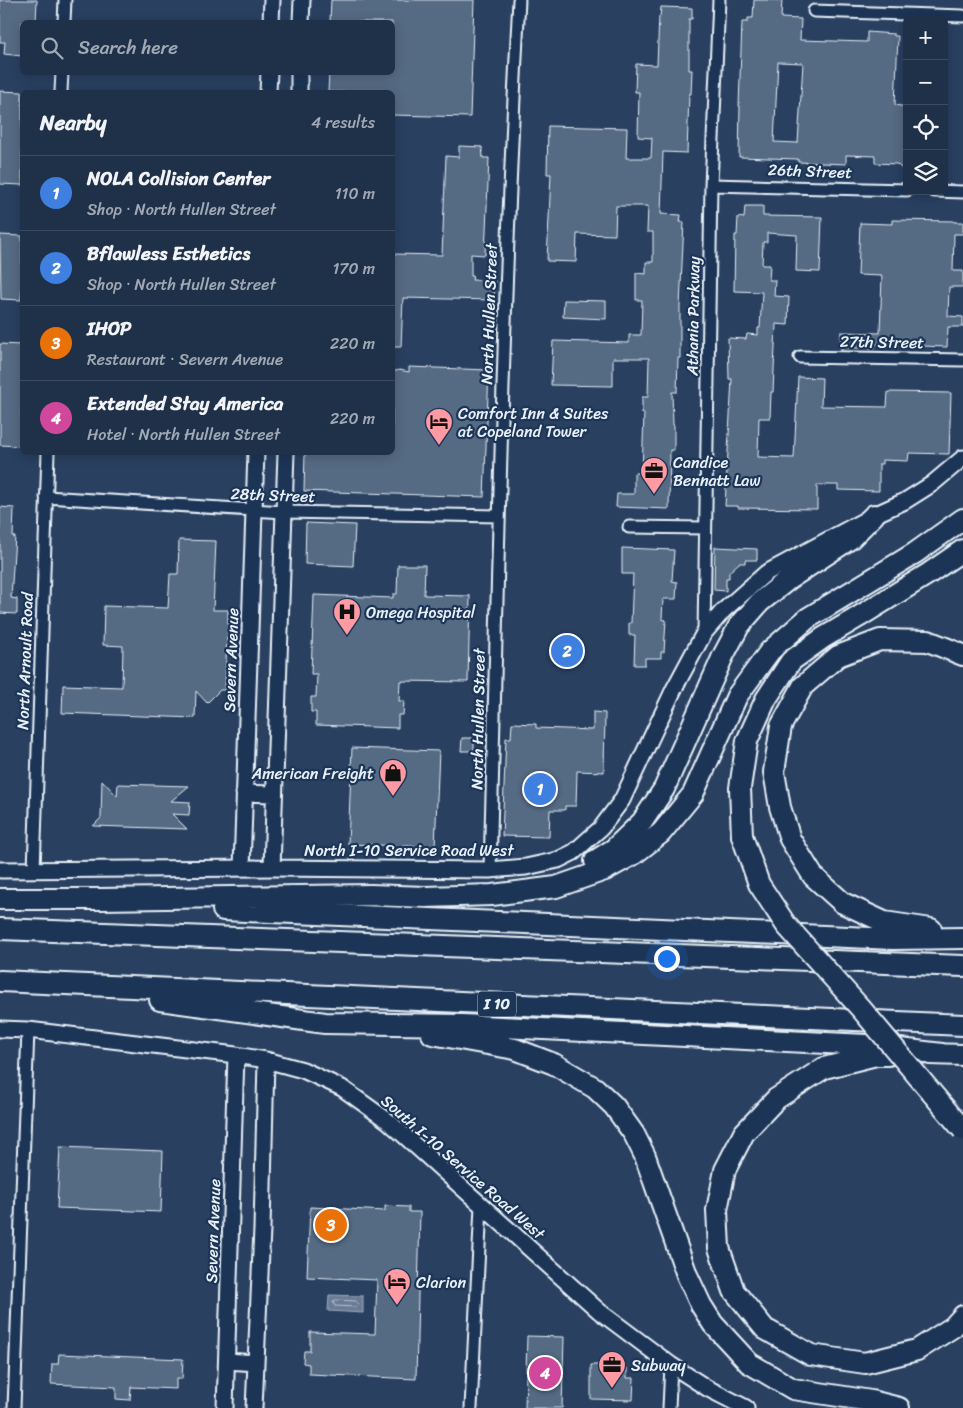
<!DOCTYPE html>
<meta charset="utf-8">
<style>
body{margin:0;font-family:Sriracha,sans-serif;background:#273850;color:#f1f3f6}
.controls{position:absolute;right:15px;top:15px;display:grid;overflow:hidden;border-radius:8px;box-shadow:0 2px 12px #0003}
.controls button{width:45px;height:45px;display:grid;place-items:center;padding:0;border:0;border-bottom:1px solid #3c4b61;background:#1f3049;color:#f1f3f6;font:25px sans-serif}
.you{position:absolute;left:666px;top:958px;width:18px;height:18px;margin:-12px;border:4px solid #fff;border-radius:50%;background:#1a73e8;box-shadow:0 0 0 8px #1a73e833}
.badge{display:grid;place-items:center;width:32px;height:32px;border-radius:50%;background:#ff9aa2;color:#fff;font-size:16px;font-weight:700}
.pin{position:absolute;translate:-50% -50%;border:2px solid #fff;box-shadow:0 1px 5px #0006}
.list{margin:0;padding:0;list-style:none}
h2{display:flex;justify-content:space-between;align-items:center;height:65px;margin:0;padding:0 20px;font-size:21px}
h2 small{font-size:16px;font-weight:400;color:#a1a9b4}
.list li{display:grid;grid-template-columns:32px 1fr auto;gap:15px;align-items:center;box-sizing:border-box;height:75px;padding:0 20px;border-top:1px solid #3c4b61}
.list b{display:block;font-size:19px;white-space:nowrap}
.list p{margin:0;font-size:16px;white-space:nowrap;color:#a1a9b4}
.list em{font-size:16px;font-style:normal;color:#a1a9b4}
.icon{flex:none;width:28px;height:28px;fill:none;stroke:currentColor;stroke-width:2;stroke-linecap:round;stroke-linejoin:round}
.map{position:relative;flex:none;width:963px;height:1408px;overflow:hidden}
.search{position:absolute;background:#1f3049;box-shadow:0 2px 12px #0003;left:20px;top:20px;width:375px;height:55px;display:flex;align-items:center;gap:12px;box-sizing:border-box;padding:0 18px;border-radius:8px;color:#a1a9b4;font-size:19px}
.panel{position:absolute;background:#1f3049;box-shadow:0 2px 12px #0003;left:20px;top:90px;width:375px;height:365px;border-radius:8px}
.map>svg:first-child{display:block}
.water{fill:#6b7c95;stroke:#9dabbd}
.lines{fill:none;stroke-linecap:round;stroke-linejoin:round}
.shore{stroke:#b6c2d0;stroke-width:1}
.building{fill:#556a83;stroke:#e8f1f8;fill-rule:evenodd}
.street-casing{stroke:#e8f1f8;stroke-width:15}
.secondary-casing{stroke:#e8f1f8;stroke-width:19}
.highway-casing{stroke:#e8f1f8;stroke-width:24}
.street{stroke:#1d3557;stroke-width:11}
.secondary{stroke:#1d3557;stroke-width:15}
.highway{stroke:#1d3557;stroke-width:20}
.highway-bridge-casing{stroke:#e8f1f8;stroke-width:24;stroke-linecap:butt}
.highway-bridge{stroke:#1d3557;stroke-width:20}
.labels{text-anchor:middle;dominant-baseline:central;stroke-width:4.5;stroke-linejoin:round;paint-order:stroke}
.shield{fill:#1d3557;stroke:#abb9c8;stroke-width:1}
.shield-label{font-size:15px;font-weight:bold;fill:#e8f1f8}
.street-label{font-size:16px;fill:#e8f1f8;stroke:#1d3557}
.poi-label{font-size:16px;fill:#e8f1f8;stroke:#1d3557;text-anchor:start}
</style>
<div class="map">
<svg width="963" height="1408" viewBox="0 0 963 1408">
<rect width="100%" height="100%" fill="#294061"/>
<filter id="ink" filterUnits="userSpaceOnUse"><feTurbulence type="fractalNoise" baseFrequency=".02" numOctaves="2"/><feDisplacementMap in="SourceGraphic" scale="10" xChannelSelector="R" yChannelSelector="G"/><feConvolveMatrix kernelMatrix="1 2 1 2 8 2 1 2 1" color-interpolation-filters="sRGB"/></filter>
<g filter="url(#ink)">
<!-- water -->
<path class="water" d="M329,1295L363,1296V1313L328,1311Z"/>
<g class="lines">
<!-- shore -->
<path class="shore" d="M336,1300L356,1301L358,1305L356,1307L335,1306L333,1302Z"/>
</g>
<!-- building -->
<path class="building" d="M0,0H37L36,22H22V56L4,54L5,42H0Z
M331,0H474L470,117L392,115V92H328L329,72H392V22H330Z
M754,0H782L781,18L801,19L800,40L867,42V32L894,34V36H898L895,105L907,107V174L897,164L875,163V156L846,155V164L798,162V159L739,157L740,106H739L742,22H748V18H753ZM778,62L803,63L798,143L774,142Z
M661,7L692,8V19H689V70H692L691,94H689L687,153L663,152L661,214L681,215L680,222H684L680,306V358H678L677,392H672L673,425H674V450H670L669,509L616,507L617,494H634V473H642L644,413H642V397H648L649,358H613V386L551,385L553,341L629,343V335H641L642,300H636V273L646,274V262H653V232H647L648,206H616L615,235L577,234L576,262L547,261L551,174H547L548,126L627,128L626,158H651L652,138L638,137L639,92H635L636,64L657,65L659,16L660,17Z
M0,91L22,92V185L0,184Z
M459,146L482,147L483,158H489L485,255L471,254V276H473L472,280L495,281L494,300L403,298L401,347H392V254L442,255L446,156L459,157Z
M745,206H763V216L822,217L820,272L796,271L797,235L767,233V242H763L762,265H770L769,280H775L774,296L789,297L788,325L776,324L773,392H771L770,418H759L758,457L794,458L798,377L822,378L821,406L887,407L888,392L951,393L949,454L909,453L908,461L882,460V464H879V491L838,490V485H817V509L738,508V506H725L732,379H729L728,338L746,339L747,334L758,335V328H760L762,292L734,291L735,235H737L738,217L744,218Z
M892,220L954,221V222H963V234H954L953,271H963V287H949L948,316L963,317V327H948L947,347L875,344V348H840L841,332L880,333L882,276L858,275L860,223L892,224Z
M0,235L22,236V287L21,300L1,299Z
M564,300L606,301V319L563,317Z
M0,344L22,345L21,446L0,445Z
M409,367L489,370L484,497L304,491L305,452H392V372L399,370L409,372Z
M0,507L14,508L13,537H15L11,598L17,599V614L0,613Z
M306,523L355,525L353,566L305,564Z
M179,540L216,541L213,610H228V624L230,626V633L227,636L225,690H220L207,703L196,691L195,718L62,713L63,685L122,687L123,646L103,645L104,606L168,608L170,574H178Z
M715,547L757,549V560H745V563H739L729,572V578H726V591L714,590Z
M622,548L674,550L672,581L677,582L676,599H663L662,619L666,620L664,652H661V658H645V665H634L635,635H629V623H631L633,574H622Z
M398,565H425L424,595L470,596L468,682L400,681L399,701H404L403,715H398V728L316,725V712H311V697H316L317,674H311L314,595L393,598V594H397Z
M593,712L605,713L604,772L577,771L576,806H565V810H550L549,837L502,836L506,738H511L512,723L536,724V728L593,730Z
M462,738H474V751H461Z
M352,748L439,751L435,847L348,844Z
M102,780L117,796L118,784L189,786L171,801L190,802L189,815L172,814L187,829L93,826L101,818Z
M60,1147L163,1151L161,1212L57,1208Z
M385,1206L409,1207V1212H420L416,1379L309,1374V1364L303,1363L304,1351H310V1332L375,1334L377,1280L307,1277L310,1207L385,1211Z
M527,1336L564,1337L562,1408H525Z
M59,1354L183,1359L182,1379H176V1389L131,1387L130,1400L116,1399V1387L51,1384L52,1364H58Z
M591,1365H620L621,1368H627V1378H634L633,1400L591,1399Z"/>
<g class="lines">
<defs>
<path id="street" d="M814,11L963,16
M64,22L65,0
M61,92L62,72
M711,185L907,190
M934,191L963,192
M800,357L963,360
M46,497L284,512L499,516
M629,527L705,528
M704,633L711,185L719,0
M34,870L48,452
M490,870C498,580 503,290 519,0
M14,1408L28,1030
M471,1408L481,1206
M669,1408L671,1365"/>
<path id="secondary" d="M271,22L272,0
M301,22L302,0
M268,92L269,72
M299,92V72
M244,793L274,794
M242,868L256,452
M272,868L286,452
M0,870L272,868L490,870L526,867L558,860L574,852L601,828L622,800L674,689L704,633L723,611L766,573L874,515L905,501L932,484L963,458
M0,1029L28,1030L236,1055L266,1060L303,1070L342,1088L388,1121L599,1311L671,1365L707,1388L746,1408
M227,1361L256,1363
M225,1408L236,1055
M254,1408L262,1229L266,1060"/>
<path id="highway" d="M860,616L928,574L963,550
M595,861L614,849L642,822L664,789L723,656L739,626L760,602L789,579L850,539L874,515
M0,899H101L371,895L425,897L492,895L556,887L605,870L634,854L661,833L693,794L737,696L770,651L808,618L915,553L963,519
M223,910L893,939L963,938
M0,929L963,966
M931,929L884,922L843,903L813,876L790,839L780,807L774,772L781,726L803,686L838,656L880,640L928,641L963,655
M0,981L963,1025
M160,1000L325,1023L462,1025L866,1045L942,1054
M432,1034L515,1049L554,1064L595,1088L614,1106L634,1134L645,1156L687,1275L701,1305L713,1324L749,1363L793,1389L871,1401L899,1408
M930,1054L963,1055
M888,1055H876L824,1068L776,1099L744,1133L725,1170L717,1210L719,1248L734,1291L765,1329L811,1355L865,1363L917,1350L953,1327L963,1316"/>
</defs>
<!-- street casing -->
<use href="#street" class="street-casing"/>
<!-- secondary casing -->
<use href="#secondary" class="secondary-casing"/>
<!-- highway casing -->
<use href="#highway" class="highway-casing"/>
<!-- street -->
<use href="#street" class="street"/>
<!-- secondary -->
<use href="#secondary" class="secondary"/>
<!-- highway -->
<use href="#highway" class="highway"/>
<defs>
<path id="highway-bridge" d="M860,616L823,638L791,661L766,699L747,741L740,788L742,836L759,884L786,925L863,1011L963,1130"/>
</defs>
<!-- highway-bridge casing -->
<use href="#highway-bridge" class="highway-bridge-casing"/>
<!-- highway-bridge -->
<use href="#highway-bridge" class="highway-bridge"/>
</g>
</g>
<!-- icons -->
<defs>
<symbol id="hotel-pin" viewBox="-11 -11 22 30"><path d="M0 17L-7.5 6A9.5 9.5 0 1 1 7.5 6Z" fill="#ff9aa2" stroke="#1d3557"/><path d="M-6-4.5h1.5V1H6V5H4.5V3h-9V5H-6ZM-4 0a1.8 1.8 0 1 1 3.6 0ZM.5 0V-2.5h3Q6-2.5 6 0Z" fill="#111"/></symbol>
<symbol id="office-pin" viewBox="-11 -11 22 30"><path d="M0 17L-7.5 6A9.5 9.5 0 1 1 7.5 6Z" fill="#ff9aa2" stroke="#1d3557"/><path d="M-6-3h4V-5.5h4V-3h4V5H-6ZM-1-4.5V-3h2v-1.5ZM-6 0V1H6V0Z" fill="#111"/></symbol>
<symbol id="hospital-pin" viewBox="-11 -11 22 30"><path d="M0 17L-7.5 6A9.5 9.5 0 1 1 7.5 6Z" fill="#ff9aa2" stroke="#1d3557"/><path d="M-5-5h3v3.5h4V-5h3V5h-3V1.5h-4V5h-3Z" fill="#111"/></symbol>
<symbol id="shop-pin" viewBox="-11 -11 22 30"><path d="M0 17L-7.5 6A9.5 9.5 0 1 1 7.5 6Z" fill="#ff9aa2" stroke="#1d3557"/><path d="M-5-2.5h2.3a2.7 3.5 0 0 1 5.4 0H5L5.5 6h-11ZM-1.5-2.5h3a1.5 2.3 0 0 0-3 0Z" fill="#111"/></symbol>
</defs>
<g fill-rule="evenodd">
<use href="#hotel-pin" x="423" y="406" width="32" height="43"/>
<use href="#office-pin" x="638" y="455" width="32" height="43"/>
<use href="#hospital-pin" x="331" y="596" width="32" height="43"/>
<use href="#shop-pin" x="377" y="757" width="32" height="43"/>
<use href="#hotel-pin" x="381" y="1266" width="32" height="43"/>
<use href="#office-pin" x="596" y="1349" width="32" height="43"/>
</g>
<g class="labels">
<!-- shield labels -->
<rect class="shield" x="478" y="991.5" width="38" height="25" rx="4"/>
<g class="shield-label">
<text x="497" y="1004">I 10</text>
</g>
<!-- street labels -->
<g class="street-label">
<text transform="translate(810 171) rotate(2)">26th Street</text>
<text transform="translate(489 314) rotate(-88)">North Hullen Street</text>
<text transform="translate(693 316) rotate(-89)">Athania Parkway</text>
<text transform="translate(882 342) rotate(1)">27th Street</text>
<text transform="translate(273 495) rotate(2)">28th Street</text>
<text transform="translate(231 660) rotate(-88)">Severn Avenue</text>
<text transform="translate(25 661) rotate(-88)">North Arnoult Road</text>
<text transform="translate(478 719) rotate(-89)">North Hullen Street</text>
<text x="409" y="850">North I-10 Service Road West</text>
<text transform="translate(463 1167) rotate(41)">South I-10 Service Road West</text>
<text transform="translate(213 1231) rotate(-88)">Severn Avenue</text>
</g>
<!-- poi labels -->
<g class="poi-label">
<text x="458" y="413">Comfort Inn &amp; Suites<tspan x="458" dy="18">at Copeland Tower</tspan></text>
<text x="673" y="462">Candice<tspan x="673" dy="18">Bennatt Law</tspan></text>
<text x="366" y="612">Omega Hospital</text>
<text x="374" y="773" text-anchor="end">American Freight</text>
<text x="416" y="1282">Clarion</text>
<text x="631" y="1365">Subway</text>
</g>
</g>
</svg>
<div class="controls">
<button>+</button>
<button>−</button>
<button><svg class="icon" aria-label="locate" viewBox="0 0 24 24"><circle cx="12" cy="12" r="6"/><path d="M12 2v4M12 18v4M2 12h4M18 12h4"/></svg></button>
<button><svg class="icon" aria-label="layers" viewBox="0 0 24 24"><path d="M12 4l9 5-9 5-9-5zM3 14l9 5 9-5"/></svg></button>
</div>
<div class="you"></div>
<div class="pin badge" style="left:540px;top:789px;background:#3f7fe0">1</div>
<div class="pin badge" style="left:567px;top:651px;background:#3f7fe0">2</div>
<div class="pin badge" style="left:331px;top:1225px;background:#e8710a">3</div>
<div class="pin badge" style="left:545px;top:1373px;background:#d1479c">4</div>
<div class="search"><svg class="icon" aria-label="search" viewBox="0 0 24 24"><circle cx="10" cy="10" r="6"/><path d="M15 15l6 6"/></svg>Search here</div>
<section class="panel">
<h2>Nearby<small>4 results</small></h2>
<ul class="list">
<li><span class="badge" style="background:#3f7fe0">1</span><div><b>NOLA Collision Center</b><p>Shop · North Hullen Street</p></div><em>110 m</em></li>
<li><span class="badge" style="background:#3f7fe0">2</span><div><b>Bflawless Esthetics</b><p>Shop · North Hullen Street</p></div><em>170 m</em></li>
<li><span class="badge" style="background:#e8710a">3</span><div><b>IHOP</b><p>Restaurant · Severn Avenue</p></div><em>220 m</em></li>
<li><span class="badge" style="background:#d1479c">4</span><div><b>Extended Stay America</b><p>Hotel · North Hullen Street</p></div><em>220 m</em></li>
</ul>
</section>
</div>
